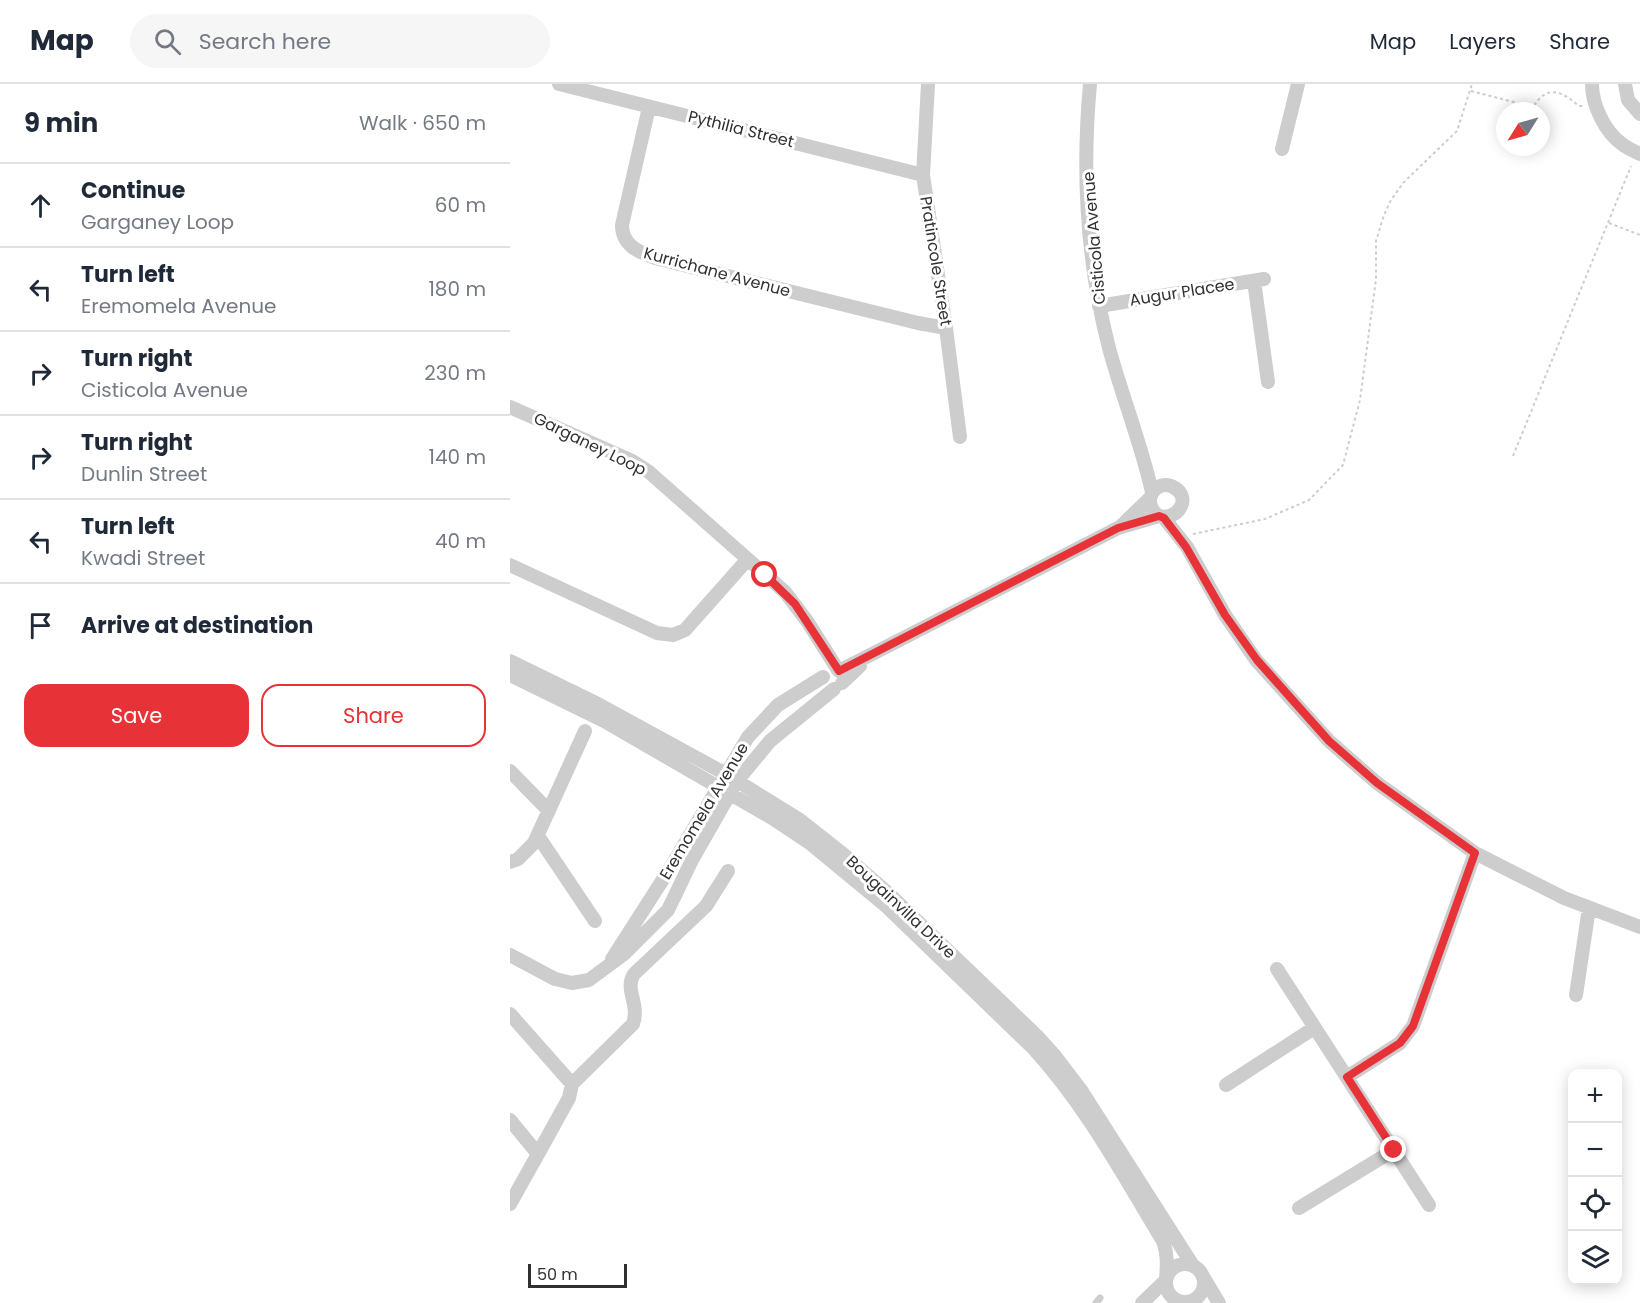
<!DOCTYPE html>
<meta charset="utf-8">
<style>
body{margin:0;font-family:Poppins,sans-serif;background:#f6f6f7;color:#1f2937}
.controls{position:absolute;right:18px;bottom:18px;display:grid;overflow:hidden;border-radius:12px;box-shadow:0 3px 15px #0003}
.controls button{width:54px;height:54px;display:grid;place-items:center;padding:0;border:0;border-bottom:2px solid #e0e1e3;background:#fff;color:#1f2937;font:30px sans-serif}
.compass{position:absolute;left:986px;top:18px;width:54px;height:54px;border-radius:50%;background:#fff;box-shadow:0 3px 15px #0003;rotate:233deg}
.scale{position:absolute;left:18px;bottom:15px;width:99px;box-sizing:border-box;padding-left:6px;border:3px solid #303030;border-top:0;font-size:16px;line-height:21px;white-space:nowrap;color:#303030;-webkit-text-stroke:4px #fff;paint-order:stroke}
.stop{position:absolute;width:18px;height:18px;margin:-14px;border:4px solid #e73238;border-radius:50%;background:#fff}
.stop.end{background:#e73238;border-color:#fff;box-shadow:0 2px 6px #0008}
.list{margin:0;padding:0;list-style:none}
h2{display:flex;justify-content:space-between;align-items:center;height:78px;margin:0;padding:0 24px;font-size:26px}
h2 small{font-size:20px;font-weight:400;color:#747a83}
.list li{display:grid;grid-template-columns:39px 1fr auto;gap:18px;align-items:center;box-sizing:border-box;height:84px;padding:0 24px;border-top:2px solid #e0e1e3}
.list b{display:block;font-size:22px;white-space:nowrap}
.list p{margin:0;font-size:20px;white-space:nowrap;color:#747a83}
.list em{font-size:20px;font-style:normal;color:#747a83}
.actions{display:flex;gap:12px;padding:18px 24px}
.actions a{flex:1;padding:14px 0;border:2px solid #e73238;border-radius:18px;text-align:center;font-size:21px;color:#e73238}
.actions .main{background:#e73238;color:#fff}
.icon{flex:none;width:33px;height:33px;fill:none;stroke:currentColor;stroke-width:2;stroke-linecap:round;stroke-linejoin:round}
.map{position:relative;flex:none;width:1130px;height:1219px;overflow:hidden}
header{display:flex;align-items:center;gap:36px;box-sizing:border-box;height:84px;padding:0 30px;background:#fff;border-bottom:2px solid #e0e1e3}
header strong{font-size:28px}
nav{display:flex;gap:33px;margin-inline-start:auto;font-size:21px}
.search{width:420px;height:54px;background:#f6f6f7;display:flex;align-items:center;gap:15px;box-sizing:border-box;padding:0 21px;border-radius:33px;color:#747a83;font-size:22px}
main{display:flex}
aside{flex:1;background:#fff}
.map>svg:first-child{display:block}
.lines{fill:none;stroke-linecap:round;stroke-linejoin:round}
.path{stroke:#cdcdcd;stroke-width:2;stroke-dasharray:3 3;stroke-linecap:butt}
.service{stroke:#cdcdcd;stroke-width:7}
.minor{stroke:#cdcdcd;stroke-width:14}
.route{stroke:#e73238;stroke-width:8}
.labels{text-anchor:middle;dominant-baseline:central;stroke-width:6;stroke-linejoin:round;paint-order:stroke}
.street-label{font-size:16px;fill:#303030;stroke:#fff}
</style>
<header>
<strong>Map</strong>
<div class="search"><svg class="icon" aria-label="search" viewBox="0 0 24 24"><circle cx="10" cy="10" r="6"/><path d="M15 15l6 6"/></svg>Search here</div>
<nav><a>Map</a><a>Layers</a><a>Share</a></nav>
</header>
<main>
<aside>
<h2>9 min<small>Walk · 650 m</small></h2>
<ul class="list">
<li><svg class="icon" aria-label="ahead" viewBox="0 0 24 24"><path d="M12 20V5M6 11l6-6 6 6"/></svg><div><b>Continue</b><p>Garganey Loop</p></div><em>60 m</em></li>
<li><svg class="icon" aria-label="left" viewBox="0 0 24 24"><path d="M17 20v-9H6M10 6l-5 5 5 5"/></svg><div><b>Turn left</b><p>Eremomela Avenue</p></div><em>180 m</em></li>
<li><svg class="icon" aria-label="right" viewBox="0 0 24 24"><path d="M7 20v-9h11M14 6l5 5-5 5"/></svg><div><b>Turn right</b><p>Cisticola Avenue</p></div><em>230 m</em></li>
<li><svg class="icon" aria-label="right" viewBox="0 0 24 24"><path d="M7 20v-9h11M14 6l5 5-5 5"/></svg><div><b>Turn right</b><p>Dunlin Street</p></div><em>140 m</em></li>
<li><svg class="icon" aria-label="left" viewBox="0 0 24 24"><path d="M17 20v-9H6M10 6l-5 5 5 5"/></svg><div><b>Turn left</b><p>Kwadi Street</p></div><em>40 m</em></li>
<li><svg class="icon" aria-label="arrive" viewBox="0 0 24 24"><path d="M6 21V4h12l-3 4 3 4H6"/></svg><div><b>Arrive at destination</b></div></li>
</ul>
<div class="actions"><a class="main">Save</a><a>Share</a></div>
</aside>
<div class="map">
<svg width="1130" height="1219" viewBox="0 0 1130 1219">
<rect width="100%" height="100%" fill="#fff"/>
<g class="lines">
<!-- path -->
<path class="path" d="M961,7L1023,23C1038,0 1051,7 1069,22H1074
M1099,139L1130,151
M1003,372L1121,82
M683,450L755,435L799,416L833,381L850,316L866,195V157L874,131L881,116L893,99L947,47L962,0"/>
<!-- service -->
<path class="service" d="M586,1219L590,1214"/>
<!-- minor -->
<path class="minor" d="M49,0L413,91
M418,0L413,91L436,244L450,353
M580,0C572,87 577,179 599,264C612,312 631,359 642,408
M1082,0C1082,21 1095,48 1112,60C1117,64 1124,67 1130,70
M1115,0L1118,16L1130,30
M139,23L112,141C112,161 128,168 145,174L408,239L436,244
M772,65L788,0
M744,197L758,298
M589,222L754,195
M0,323L122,377L139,388L275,508L297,537L328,586
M654,434L677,463L715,531L746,576L819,657L867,699L965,769L1054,814L1130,843
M610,443L640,414
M0,481L147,549L163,551L175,546L237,476
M0,577L84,618L216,690L290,736L333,770L378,809L527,952L545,972L571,1006L682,1180
M329,587L608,444L649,432C667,437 682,415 665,404C646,392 629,419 649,432
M0,591L94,637L262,734L301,760L375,821L524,965C576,1022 613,1091 653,1157C658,1171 657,1182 656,1196L632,1219
M332,599L350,582
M0,687L39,727
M28,752L85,837
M0,778L8,775L24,759L75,647
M0,871L45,895L62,899L79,896L114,870L158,826L182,776L227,697L260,657L324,605
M102,875L159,786L238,653L268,621L313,593
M767,885L919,1121
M1066,911L1079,824
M0,930L62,1000
M837,993L890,959L903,942L965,769
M716,1001L804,944
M0,1036L28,1070L0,1120
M28,1070L59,1014L62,1000L123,940C130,919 114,906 124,890L196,822L218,787
M789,1124L884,1066
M656 1199a19 19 0 1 1 38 0a19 19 0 1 1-38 0Z
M694,1194L709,1219"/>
</g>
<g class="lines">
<!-- route -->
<path class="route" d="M255,491L285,520L329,587L608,444L649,432L654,434L676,463L715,531L747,576L819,657L867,699L965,769L903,942L890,959L837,993L884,1066"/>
</g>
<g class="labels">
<!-- street labels -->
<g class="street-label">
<text transform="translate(231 45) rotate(14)">Pythilia Street</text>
<text transform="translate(584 154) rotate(-95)">Cisticola Avenue</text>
<text transform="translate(426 177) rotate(81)">Pratincole Street</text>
<text transform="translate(207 188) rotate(15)">Kurrichane Avenue</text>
<text transform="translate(672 208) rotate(-9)">Augur Placee</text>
<text transform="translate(80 360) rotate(26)">Garganey Loop</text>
<text transform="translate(194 727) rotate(-59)">Eremomela Avenue</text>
<text transform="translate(391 823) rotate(43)">Bougainvilla Drive</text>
</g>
</g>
</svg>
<div class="controls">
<button>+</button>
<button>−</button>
<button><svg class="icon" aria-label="locate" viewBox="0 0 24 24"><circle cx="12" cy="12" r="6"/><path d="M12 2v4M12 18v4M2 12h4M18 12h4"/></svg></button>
<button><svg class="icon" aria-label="layers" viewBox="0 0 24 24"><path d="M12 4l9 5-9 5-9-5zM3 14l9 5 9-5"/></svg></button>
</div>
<svg class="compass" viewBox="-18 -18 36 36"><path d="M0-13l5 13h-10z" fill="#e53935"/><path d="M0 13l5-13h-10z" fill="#747a83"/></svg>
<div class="scale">50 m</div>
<div class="stop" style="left:255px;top:491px"></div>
<div class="stop end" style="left:884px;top:1066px"></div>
</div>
</main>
